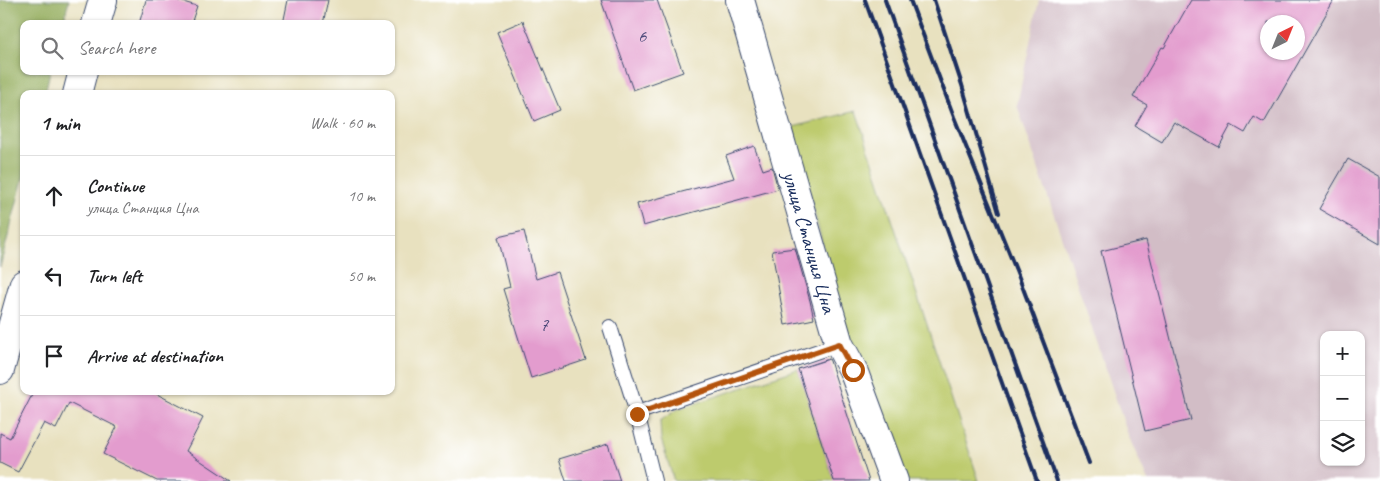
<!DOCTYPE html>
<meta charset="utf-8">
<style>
body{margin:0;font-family:Caveat,sans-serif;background:#f6f6f6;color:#202124}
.controls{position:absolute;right:15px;bottom:15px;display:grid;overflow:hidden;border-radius:10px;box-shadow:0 1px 4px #0004}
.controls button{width:45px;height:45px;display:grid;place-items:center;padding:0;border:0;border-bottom:1px solid #e0e0e0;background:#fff;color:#202124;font:25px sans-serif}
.compass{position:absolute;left:1260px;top:15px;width:45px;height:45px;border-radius:50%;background:#fff;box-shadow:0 1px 4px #0004;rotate:43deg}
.stop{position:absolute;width:15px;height:15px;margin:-11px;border:4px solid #b45309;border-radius:50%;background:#fff}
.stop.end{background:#b45309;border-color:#fff;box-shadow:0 1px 5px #0008}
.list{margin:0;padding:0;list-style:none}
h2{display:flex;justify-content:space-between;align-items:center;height:65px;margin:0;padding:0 20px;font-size:21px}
h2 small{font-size:16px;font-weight:400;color:#757577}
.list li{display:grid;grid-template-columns:32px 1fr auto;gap:15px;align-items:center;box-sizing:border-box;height:80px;padding:0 20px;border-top:1px solid #e0e0e0}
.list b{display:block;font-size:19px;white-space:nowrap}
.list p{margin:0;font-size:16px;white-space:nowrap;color:#757577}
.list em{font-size:16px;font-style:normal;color:#757577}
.icon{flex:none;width:28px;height:28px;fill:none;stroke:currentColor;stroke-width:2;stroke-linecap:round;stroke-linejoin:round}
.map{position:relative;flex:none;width:1380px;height:481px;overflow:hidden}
.search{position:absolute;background:#fff;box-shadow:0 1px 4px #0004;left:20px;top:20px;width:375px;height:55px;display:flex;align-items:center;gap:12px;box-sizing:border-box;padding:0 18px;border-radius:10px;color:#757577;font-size:19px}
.panel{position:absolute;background:#fff;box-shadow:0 1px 4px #0004;left:20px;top:90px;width:375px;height:305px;border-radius:10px}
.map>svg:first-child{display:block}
.industrial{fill:#d2bdc6;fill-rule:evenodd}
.green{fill:#bdcb6d;stroke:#6c7d66}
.forest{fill:#96af60;stroke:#586f5f}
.building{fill:#e39cce;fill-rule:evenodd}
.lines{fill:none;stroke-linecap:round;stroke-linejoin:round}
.service-casing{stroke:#3a4a6d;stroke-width:16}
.minor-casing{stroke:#3a4a6d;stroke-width:30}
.service{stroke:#fff;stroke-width:14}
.minor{stroke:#fff;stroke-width:28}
.rail{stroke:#1b2f5e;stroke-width:4}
.route{stroke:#b45309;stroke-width:6}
.labels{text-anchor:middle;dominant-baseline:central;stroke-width:4;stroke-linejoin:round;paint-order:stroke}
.number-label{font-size:19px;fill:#4d4a7a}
.street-label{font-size:21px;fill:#1b2f5e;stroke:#fff}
</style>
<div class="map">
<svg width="1380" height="481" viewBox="0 0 1380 481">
<rect width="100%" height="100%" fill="#fff"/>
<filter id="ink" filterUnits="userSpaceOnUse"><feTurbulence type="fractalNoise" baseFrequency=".02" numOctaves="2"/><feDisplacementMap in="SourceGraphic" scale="10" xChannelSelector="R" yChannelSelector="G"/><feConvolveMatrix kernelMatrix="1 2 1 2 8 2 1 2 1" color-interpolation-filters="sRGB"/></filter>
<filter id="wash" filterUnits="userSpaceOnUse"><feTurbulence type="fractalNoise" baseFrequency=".0096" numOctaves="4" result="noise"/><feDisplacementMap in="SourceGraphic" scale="20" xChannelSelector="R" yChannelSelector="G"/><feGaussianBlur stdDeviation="1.12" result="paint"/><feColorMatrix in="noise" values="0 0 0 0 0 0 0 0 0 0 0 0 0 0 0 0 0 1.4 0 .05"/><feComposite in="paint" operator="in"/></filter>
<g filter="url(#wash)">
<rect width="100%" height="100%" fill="#e8e1bf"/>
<!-- industrial -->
<path class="industrial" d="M1039,0H1380V481H1148L1128,435L1017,105ZM1268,22H1298V52H1268ZM1324,335H1361V462H1324Z"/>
<!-- green -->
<path class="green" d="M856,111L979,481H905L848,345L793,127Z
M798,369L834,481H674L661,439L660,421L676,410Z"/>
<!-- forest -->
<path class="forest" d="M0,0H69L63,24H24V71H50L45,94H24V175L0,267Z"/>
<g id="blocks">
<!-- building -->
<path class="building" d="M146,0H176L197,6L191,24H139Z
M288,0H328L323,24H283Z
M601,0H657L683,72L633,90Z
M1191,0H1334L1264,123L1254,117L1245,133L1231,125L1219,147L1174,122L1162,142L1135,126L1147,105L1133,97L1162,47L1164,48ZM1268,22H1298V52H1268Z
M523,21L560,110L534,121L497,32Z
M754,146L763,170L772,167L778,189L643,226L637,204L734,178L726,156Z
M1348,159L1380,177V244L1319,209Z
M524,231L536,279L557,272L586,360L531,378L503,289L510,287L498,237Z
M1146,240L1191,420L1145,431L1101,251Z
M795,248L810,301L814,319L785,325L772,251Z
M829,359L830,361L869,481H834L798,369Z
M34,391H151L203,418L186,451L231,481H157L103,454L117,427L69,403L56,429L44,423L18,472L0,463V433L10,438Z
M608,444L620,481H566L559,459Z"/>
</g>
</g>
<g filter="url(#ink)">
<use href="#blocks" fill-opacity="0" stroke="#3a4a6d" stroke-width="1"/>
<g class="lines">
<defs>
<path id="service" d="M610,327L637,413L839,344
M637,413L654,481"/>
<g id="minor">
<path id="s1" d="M740,0L839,344L853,370L894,481"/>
<path d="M96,24L103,0"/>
<path d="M77,94L83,71"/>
<path d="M0,370L24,284"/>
</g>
</defs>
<!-- service casing -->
<use href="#service" class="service-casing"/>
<!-- minor casing -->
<use href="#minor" class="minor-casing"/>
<!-- service -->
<use href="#service" class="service"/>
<!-- minor -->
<use href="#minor" class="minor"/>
<!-- rail -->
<path class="rail" d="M865,0L1037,481
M885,0L1057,481
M910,0L954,117L1018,275L1089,463
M934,0L962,85L999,213"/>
</g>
</g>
<g class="lines" filter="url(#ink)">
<!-- route -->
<path class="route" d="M637,414L839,344L853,370"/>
</g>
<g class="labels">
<!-- number labels -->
<g class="number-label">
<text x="642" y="36">6</text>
<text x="544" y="325">7</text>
</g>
<!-- street labels -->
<g class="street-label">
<text stroke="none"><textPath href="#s1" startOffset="252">улица Станция Цна</textPath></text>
</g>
</g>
</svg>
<div class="controls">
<button>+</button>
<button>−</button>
<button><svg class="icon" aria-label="layers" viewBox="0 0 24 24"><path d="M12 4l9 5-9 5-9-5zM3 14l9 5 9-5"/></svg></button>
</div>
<svg class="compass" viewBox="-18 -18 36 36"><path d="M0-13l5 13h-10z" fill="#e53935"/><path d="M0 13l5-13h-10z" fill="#757577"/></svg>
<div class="stop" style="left:853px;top:370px"></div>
<div class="stop end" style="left:637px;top:414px"></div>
<div class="search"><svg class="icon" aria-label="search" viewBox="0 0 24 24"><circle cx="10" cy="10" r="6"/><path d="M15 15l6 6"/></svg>Search here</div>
<section class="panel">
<h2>1 min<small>Walk · 60 m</small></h2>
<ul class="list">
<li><svg class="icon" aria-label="ahead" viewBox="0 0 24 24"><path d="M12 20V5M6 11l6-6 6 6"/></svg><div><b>Continue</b><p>улица Станция Цна</p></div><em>10 m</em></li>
<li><svg class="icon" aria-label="left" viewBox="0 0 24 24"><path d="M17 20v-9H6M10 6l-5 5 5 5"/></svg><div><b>Turn left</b></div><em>50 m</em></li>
<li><svg class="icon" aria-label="arrive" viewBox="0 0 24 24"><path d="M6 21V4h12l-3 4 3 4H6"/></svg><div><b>Arrive at destination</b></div></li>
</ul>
</section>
</div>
